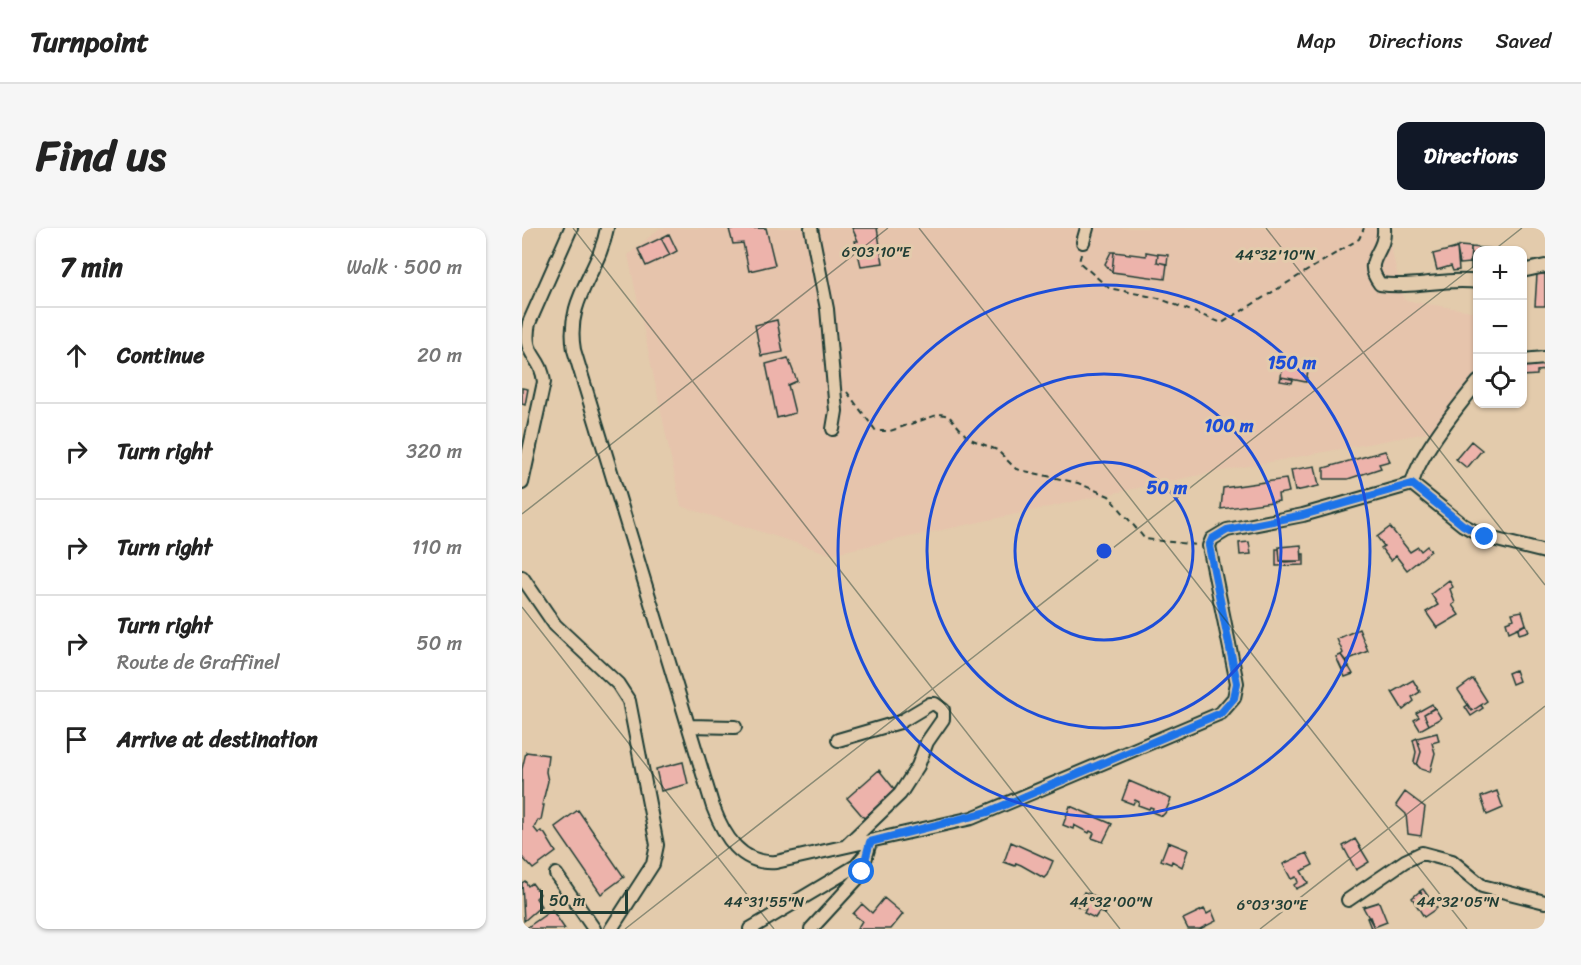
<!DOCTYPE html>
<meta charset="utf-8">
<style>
body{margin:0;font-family:Sriracha,sans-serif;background:#f6f6f6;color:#222}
.controls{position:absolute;right:18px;top:18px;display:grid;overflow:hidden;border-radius:12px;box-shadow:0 2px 4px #0004}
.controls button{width:54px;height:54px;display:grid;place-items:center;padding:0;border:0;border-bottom:2px solid #e0e0e0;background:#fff;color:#222;font:30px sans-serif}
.scale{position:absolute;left:18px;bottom:15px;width:88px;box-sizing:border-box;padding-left:6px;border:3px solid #1f3d34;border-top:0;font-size:16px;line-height:21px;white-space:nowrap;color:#1f3d34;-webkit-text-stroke:4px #e3cbac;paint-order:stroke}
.stop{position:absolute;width:18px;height:18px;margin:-14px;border:4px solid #1a73e8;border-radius:50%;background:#fff}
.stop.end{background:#1a73e8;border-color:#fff;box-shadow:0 2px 6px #0008}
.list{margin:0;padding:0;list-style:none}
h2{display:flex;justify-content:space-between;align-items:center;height:78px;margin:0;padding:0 24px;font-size:26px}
h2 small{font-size:20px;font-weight:400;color:#767676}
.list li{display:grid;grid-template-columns:39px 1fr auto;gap:18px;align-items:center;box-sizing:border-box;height:96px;padding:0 24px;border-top:2px solid #e0e0e0}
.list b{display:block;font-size:22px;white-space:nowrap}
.list p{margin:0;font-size:20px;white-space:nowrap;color:#767676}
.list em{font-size:20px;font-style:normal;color:#767676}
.icon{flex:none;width:33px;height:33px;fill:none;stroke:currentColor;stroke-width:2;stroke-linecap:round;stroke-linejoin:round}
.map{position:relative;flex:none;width:1023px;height:701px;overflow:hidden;border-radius:12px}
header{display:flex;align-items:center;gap:36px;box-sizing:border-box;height:84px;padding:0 30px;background:#fff;border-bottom:2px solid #e0e0e0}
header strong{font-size:28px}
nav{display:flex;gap:33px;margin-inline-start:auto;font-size:21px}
.intro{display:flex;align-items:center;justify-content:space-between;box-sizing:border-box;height:144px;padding:0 36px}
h1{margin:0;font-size:42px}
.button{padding:15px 27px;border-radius:12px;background:#111827;color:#fff;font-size:21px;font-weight:700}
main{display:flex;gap:36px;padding:0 36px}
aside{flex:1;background:#fff;border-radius:12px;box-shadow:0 2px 4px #0004}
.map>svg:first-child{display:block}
.built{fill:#e6c4ac}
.building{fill:#edb3ab;stroke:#1f3d34;stroke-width:1.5}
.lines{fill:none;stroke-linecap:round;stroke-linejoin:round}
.minor-casing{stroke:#1f3d34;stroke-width:16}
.path{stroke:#1f3d34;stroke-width:2;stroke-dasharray:6 4.5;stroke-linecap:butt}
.minor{stroke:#e3cbac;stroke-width:12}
.route{stroke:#1a73e8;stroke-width:8}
.ticks{fill:none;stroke:#1f3d34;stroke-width:1.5;stroke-opacity:0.45}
.ring{fill:none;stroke:#1d4ed8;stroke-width:3}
.ticks-label{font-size:15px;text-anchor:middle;fill:#1f3d34;stroke:#e3cbac;stroke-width:6;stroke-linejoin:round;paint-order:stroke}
.centre{fill:#1d4ed8;stroke:#e3cbac;stroke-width:3}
.ring-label{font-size:18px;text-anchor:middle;font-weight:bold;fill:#1d4ed8;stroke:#e3cbac;stroke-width:6;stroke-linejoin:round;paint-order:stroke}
</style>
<header>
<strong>Turnpoint</strong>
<nav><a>Map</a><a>Directions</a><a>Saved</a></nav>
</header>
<div class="intro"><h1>Find us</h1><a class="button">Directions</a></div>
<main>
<aside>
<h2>7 min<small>Walk · 500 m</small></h2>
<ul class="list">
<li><svg class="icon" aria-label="ahead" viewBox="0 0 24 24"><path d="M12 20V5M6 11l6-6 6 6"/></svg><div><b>Continue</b></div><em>20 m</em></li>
<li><svg class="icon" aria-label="right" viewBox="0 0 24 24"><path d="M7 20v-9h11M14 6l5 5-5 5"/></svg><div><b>Turn right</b></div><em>320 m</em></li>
<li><svg class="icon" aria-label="right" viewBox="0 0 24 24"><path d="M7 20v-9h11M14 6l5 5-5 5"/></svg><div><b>Turn right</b></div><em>110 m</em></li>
<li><svg class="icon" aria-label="right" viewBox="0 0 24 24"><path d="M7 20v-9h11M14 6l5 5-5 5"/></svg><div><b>Turn right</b><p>Route de Graffinel</p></div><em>50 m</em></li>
<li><svg class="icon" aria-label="arrive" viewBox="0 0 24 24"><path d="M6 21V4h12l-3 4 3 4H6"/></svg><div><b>Arrive at destination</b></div></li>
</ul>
</aside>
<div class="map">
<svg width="1023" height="701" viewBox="0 0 1023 701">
<rect width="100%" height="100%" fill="#e3cbac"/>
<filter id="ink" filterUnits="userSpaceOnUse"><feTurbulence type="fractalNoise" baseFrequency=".0167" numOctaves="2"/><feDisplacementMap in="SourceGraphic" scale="12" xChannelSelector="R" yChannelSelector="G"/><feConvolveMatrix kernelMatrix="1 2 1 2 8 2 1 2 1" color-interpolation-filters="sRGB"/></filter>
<g filter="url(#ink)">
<!-- built -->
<path class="built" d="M138,0H864L882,72L955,84V145L915,203L667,249L308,326L159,278L106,27Z"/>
<!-- building -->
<path class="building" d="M244,0L253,37L227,43L221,15L211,16L207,1Z
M330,0H355L361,35L339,38L333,13H336Z
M147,6L155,23L148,27L139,10Z
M139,10L148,27L124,38L116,21Z
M938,18L949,19L948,35L938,36L935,20L929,22Z
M949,19L973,21V22H956V41H949Z
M935,20L937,42L931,43L929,38L915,42L911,26Z
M589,24H592L590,44L583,36Z
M592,24L624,28V24L636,26L635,34L645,36L643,51L590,44Z
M636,26L646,27L645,36L635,34Z
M1015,46H1023V78H1013Z
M255,92L261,124L239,128L233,97Z
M266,130L275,153L266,157L273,185L255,190L244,136Z
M761,133L787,137L784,154L759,149Z
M1023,134V142L1015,143V147L1000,148V135Z
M759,149L771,151L770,155L758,153Z
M0,160L6,161L3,177L0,176Z
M949,213L960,222L945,240L934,231Z
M863,223L868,233L857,236L859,240L826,251H802V240Z
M793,238L797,258L773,263L769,242Z
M764,251L767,264L756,266L757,273L699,281L701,260Z
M868,299L888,324L896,319L899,323L905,318L909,323L885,342L874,328L869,333L859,320L862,318L855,309Z
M727,314L729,326L718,327L717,315Z
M779,317L780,333H758L757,319Z
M754,321H757L758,333L763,334L780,333V326H782V337L754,338Z
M927,352L931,359L928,361L933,375L930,377L937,387L915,400L904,384L916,377L909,366Z
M1000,383L1004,396L987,404L984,394L992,391L990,385Z
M1004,396L1007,403L997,406L996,401Z
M837,401L846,423L825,432L826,436L819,427L821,425L815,411Z
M819,427L827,439L820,442L814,429Z
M827,439L831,446L823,449L820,442Z
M993,442L997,453L990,456L986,445Z
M951,451L965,473L950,483L936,462Z
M891,452L898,464L890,469L892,473L881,482L870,464Z
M910,476L912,480L902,486L907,497L898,502L892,492L897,489L894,485Z
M946,477L950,483L959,477L961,480L949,488L943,479Z
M913,480L919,490L907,497L902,486Z
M915,505L917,513L910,515L913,525L908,544L899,541L895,537L899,524L895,510Z
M895,510L899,524L895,537L892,534L894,524L891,512Z
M4,524L26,527L24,544L26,553L20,577H22L19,592H16L12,600L16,605L19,603L23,606L34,624L11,641L0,629V541Z
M161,534L166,556L139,563L134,541Z
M357,542L373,562L342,590L325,570Z
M607,553L649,571L643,585L640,588L630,584L631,580L628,579L627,581L616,577L617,574L613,572L611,576L600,572Z
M975,563L981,580L965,587L959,569Z
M883,564L903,579L899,608L886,606L884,586L874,577Z
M548,578L590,596L581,614L570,610L572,605L568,603L567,605L552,597L551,601L541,597Z
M56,582L102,649L79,666L33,599Z
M833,611L847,634L834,642L821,618Z
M489,614L531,633L525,647L522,650L499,637L494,635L493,638L482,634Z
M646,614L666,622L660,639L650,633L649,636L639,632Z
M785,625L791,637L779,643L786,655L774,661L772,657L776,654L774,649L769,651L761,636Z
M3,653L6,658L10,655L18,666L14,670L19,678L2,693L0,655Z
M901,661L906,668L903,670L898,663Z
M898,663L903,670L906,668L915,680L902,689L890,670Z
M562,664L589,674L583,686L577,684L573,690L562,685L564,681L555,678Z
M362,670L381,686L369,701H335L340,693L331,686L340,676L350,685Z
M857,674L865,694L852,699L841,679Z
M682,681L685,686L690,683L694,693L678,701H666L661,691Z
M30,682L43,701H3Z
M848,689L852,699L849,700L845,690Z"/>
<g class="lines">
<defs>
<path id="minor" d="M85,0C77,45 43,71 52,122L191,579C202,608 219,637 254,634L450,590L699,485L712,470L715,455L687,318L690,311L705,302L781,287L890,256
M289,0L305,81L314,183L311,201
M862,0C864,27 839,31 858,56C891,61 923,49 956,54
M561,14L565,0
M1000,43L1023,38
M1000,132L1023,130
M0,255L22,154C19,125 0,130 7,95L49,0
M890,256L941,297L963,309L1023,324
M890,256C896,228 937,177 956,154
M0,349L33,397L96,456L107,473L135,617L131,636L89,701
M167,498L213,499
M316,512L378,494L408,476H413L421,482V491L405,514L396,538L378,566L324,618
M34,646L72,701
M826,672L883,633L900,625L930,633L960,658L1023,674
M228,701L334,638L345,625L348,614
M289,701L335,651L344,629"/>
</defs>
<!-- minor casing -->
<use href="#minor" class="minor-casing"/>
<!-- path -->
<path class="path" d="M559,26L557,34L587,60L636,70L700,95L837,11L842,0
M325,164L354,203H368L418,186L427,188L446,210L475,222L494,241L556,255L587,268L623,311L675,317"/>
<!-- minor -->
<use href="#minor" class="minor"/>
</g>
</g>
<g class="lines" filter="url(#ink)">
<!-- route -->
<path class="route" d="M340,644L348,614L466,584L699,485L712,470L715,455L687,318L690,311L705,302L781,287L890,256L941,297L963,309"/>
</g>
<!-- ticks -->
<path class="ticks" d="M51,0L598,701M397,0L945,701M744,0L1023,357M972,22L1000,0M0,286L366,0M0,379L252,701M103,701L956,35M738,701L1023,478"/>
<!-- distance rings -->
<g class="ring">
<circle cx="582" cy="323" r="89"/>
<circle cx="582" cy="323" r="177"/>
<circle cx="582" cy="323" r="266"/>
</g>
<g class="ticks-label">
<text x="354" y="29">6°03'10"E</text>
<text x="753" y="32">44°32'10"N</text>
<text x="242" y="679">44°31'55"N</text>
<text x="589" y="679">44°32'00"N</text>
<text x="936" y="679">44°32'05"N</text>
<text x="750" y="682">6°03'30"E</text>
</g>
<circle cx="582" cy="323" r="9" class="centre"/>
<g class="ring-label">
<text x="770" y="141">150 m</text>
<text x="707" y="204">100 m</text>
<text x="645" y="266">50 m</text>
</g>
</svg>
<div class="controls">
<button>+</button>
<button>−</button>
<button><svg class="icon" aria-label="locate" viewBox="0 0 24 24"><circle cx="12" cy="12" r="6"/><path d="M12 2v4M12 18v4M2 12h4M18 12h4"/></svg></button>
</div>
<div class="scale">50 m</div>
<div class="stop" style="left:340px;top:644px"></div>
<div class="stop end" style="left:963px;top:309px"></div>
</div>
</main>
